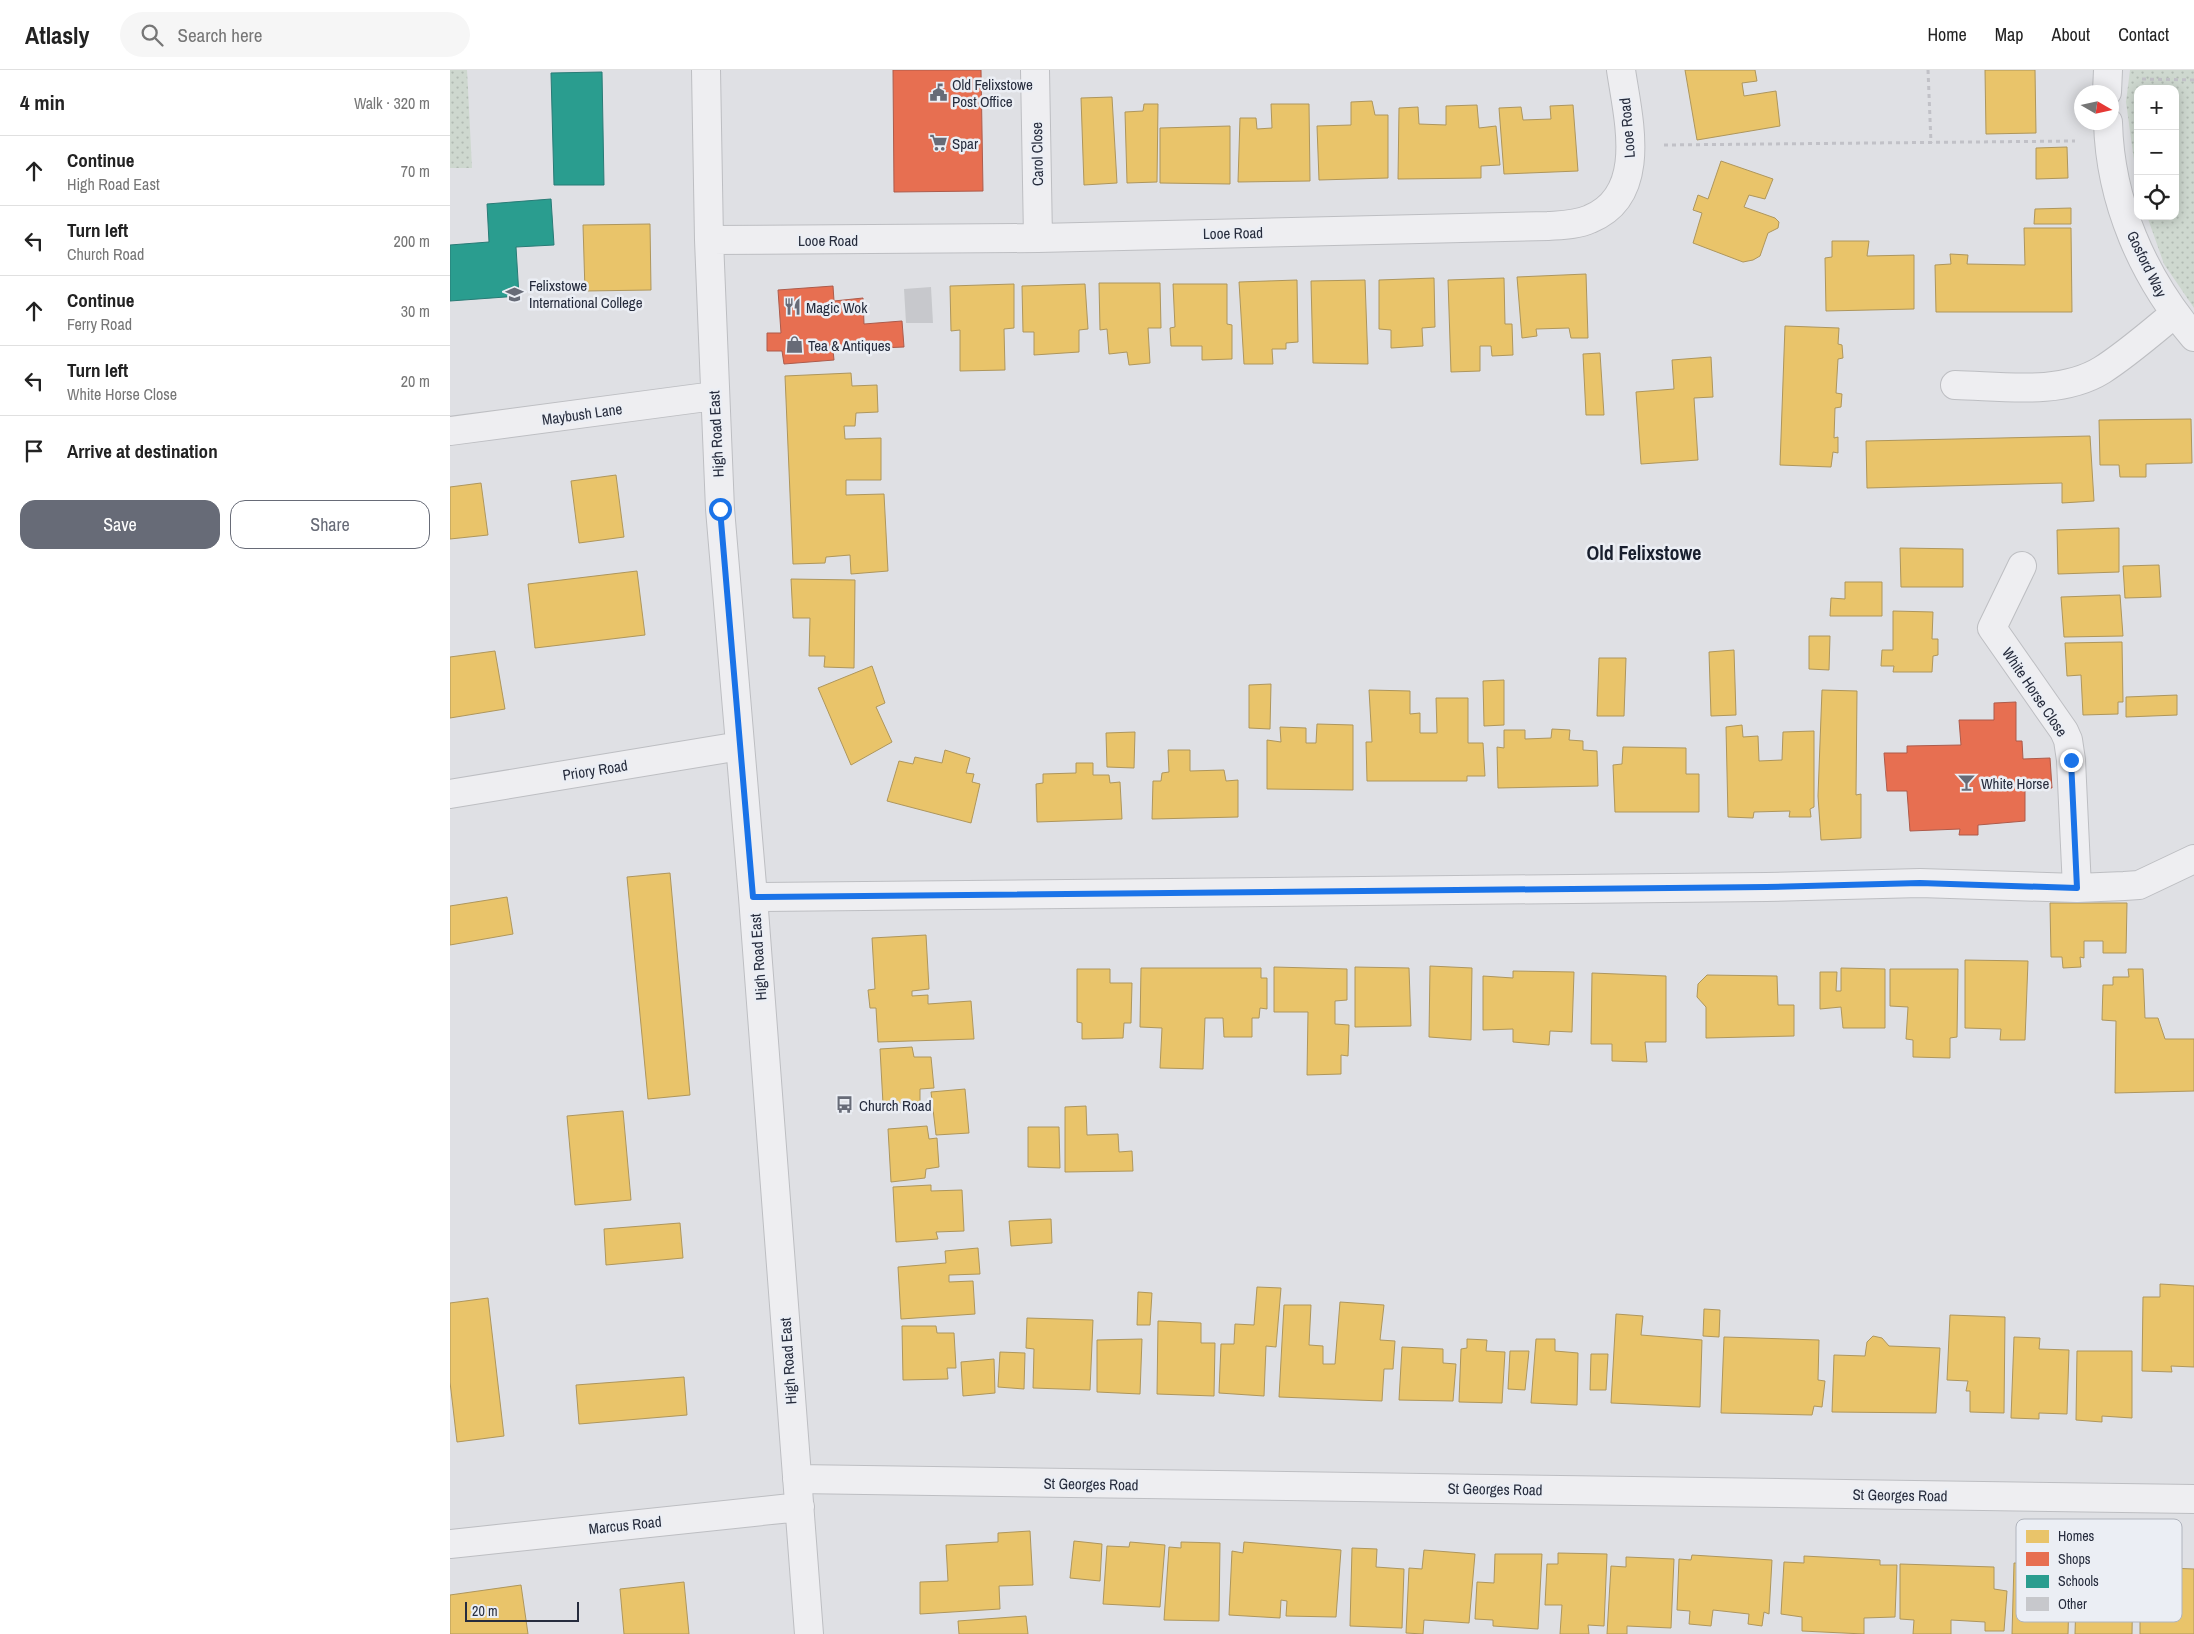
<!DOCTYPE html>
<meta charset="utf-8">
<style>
body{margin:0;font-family:"Archivo Narrow",sans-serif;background:#f6f6f6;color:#222}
.controls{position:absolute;right:15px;top:15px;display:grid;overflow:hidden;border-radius:10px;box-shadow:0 2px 12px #0003}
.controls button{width:45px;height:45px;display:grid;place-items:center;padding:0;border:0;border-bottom:1px solid #e0e0e0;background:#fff;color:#222;font:25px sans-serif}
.compass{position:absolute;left:1624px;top:15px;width:45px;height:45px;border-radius:50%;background:#fff;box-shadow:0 2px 12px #0003;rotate:99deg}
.scale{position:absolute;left:15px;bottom:12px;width:114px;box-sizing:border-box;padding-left:5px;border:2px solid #262c3d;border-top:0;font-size:14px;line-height:18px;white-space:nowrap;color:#262c3d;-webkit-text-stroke:4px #ebeef4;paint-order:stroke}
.stop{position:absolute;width:15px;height:15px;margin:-11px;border:4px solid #1a73e8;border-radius:50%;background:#fff}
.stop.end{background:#1a73e8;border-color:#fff;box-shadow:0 1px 5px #0008}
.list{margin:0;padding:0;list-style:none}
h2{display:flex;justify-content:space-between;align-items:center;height:65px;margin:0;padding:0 20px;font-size:21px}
h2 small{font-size:16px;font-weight:400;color:#767676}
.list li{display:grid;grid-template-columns:32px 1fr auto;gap:15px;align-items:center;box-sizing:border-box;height:70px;padding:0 20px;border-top:1px solid #e0e0e0}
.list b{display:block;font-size:19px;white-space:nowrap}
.list p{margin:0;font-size:16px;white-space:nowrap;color:#767676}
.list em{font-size:16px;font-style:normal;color:#767676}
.actions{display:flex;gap:10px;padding:15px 20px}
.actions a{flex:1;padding:11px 0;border:1px solid #676b77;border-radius:15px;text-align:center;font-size:18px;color:#676b77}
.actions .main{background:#676b77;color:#fff}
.icon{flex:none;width:28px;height:28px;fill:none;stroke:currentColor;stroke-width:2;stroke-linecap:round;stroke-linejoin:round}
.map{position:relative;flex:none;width:1744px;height:1564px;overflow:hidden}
header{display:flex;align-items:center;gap:30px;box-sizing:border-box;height:70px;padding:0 25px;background:#fff;border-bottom:1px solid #e0e0e0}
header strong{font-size:24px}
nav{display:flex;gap:28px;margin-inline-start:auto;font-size:18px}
.search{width:350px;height:45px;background:#f6f6f6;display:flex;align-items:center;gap:12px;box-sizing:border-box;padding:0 18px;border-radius:28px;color:#767676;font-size:19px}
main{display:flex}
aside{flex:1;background:#fff}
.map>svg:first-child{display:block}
.park{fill:url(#park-dots)}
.homes{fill:#e9c46a;stroke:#ae965c}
.shops{fill:#e76f51;stroke:#ad5b4b}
.schools{fill:#2a9d8f;stroke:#297b76}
.building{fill:#c7c8cc}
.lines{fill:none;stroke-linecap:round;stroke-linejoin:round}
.minor-casing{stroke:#bdbec2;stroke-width:30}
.path{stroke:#c1c1c7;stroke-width:3;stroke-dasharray:4 4;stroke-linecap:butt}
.minor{stroke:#eeeef1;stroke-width:28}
.route{stroke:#1a73e8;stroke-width:6}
.labels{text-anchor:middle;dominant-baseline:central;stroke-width:5;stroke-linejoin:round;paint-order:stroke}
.poi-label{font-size:15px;fill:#262c3d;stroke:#ebeef4;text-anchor:start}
.street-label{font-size:15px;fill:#262c3d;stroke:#ebeef4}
.district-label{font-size:20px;font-weight:bold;fill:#181e2d;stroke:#ebeef4}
.key{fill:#ebeef4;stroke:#b0b4bd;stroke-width:1}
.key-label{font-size:14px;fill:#262c3d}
</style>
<header>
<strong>Atlasly</strong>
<div class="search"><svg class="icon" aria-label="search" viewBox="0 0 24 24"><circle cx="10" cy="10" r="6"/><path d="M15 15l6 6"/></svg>Search here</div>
<nav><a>Home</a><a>Map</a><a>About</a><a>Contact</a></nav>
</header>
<main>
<aside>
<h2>4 min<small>Walk · 320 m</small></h2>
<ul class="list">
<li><svg class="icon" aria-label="ahead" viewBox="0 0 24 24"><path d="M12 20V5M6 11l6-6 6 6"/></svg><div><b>Continue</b><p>High Road East</p></div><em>70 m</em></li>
<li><svg class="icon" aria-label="left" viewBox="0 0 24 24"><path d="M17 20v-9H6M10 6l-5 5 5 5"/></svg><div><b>Turn left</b><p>Church Road</p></div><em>200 m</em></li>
<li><svg class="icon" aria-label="ahead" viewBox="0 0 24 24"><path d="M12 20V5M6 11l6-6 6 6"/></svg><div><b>Continue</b><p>Ferry Road</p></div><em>30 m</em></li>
<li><svg class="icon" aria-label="left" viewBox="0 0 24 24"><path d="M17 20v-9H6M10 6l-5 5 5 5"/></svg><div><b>Turn left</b><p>White Horse Close</p></div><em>20 m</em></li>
<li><svg class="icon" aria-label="arrive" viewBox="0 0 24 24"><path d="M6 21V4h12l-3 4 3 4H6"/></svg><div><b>Arrive at destination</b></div></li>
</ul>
<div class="actions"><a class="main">Save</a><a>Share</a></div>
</aside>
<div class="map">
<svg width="1744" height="1564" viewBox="0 0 1744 1564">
<defs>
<pattern id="park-dots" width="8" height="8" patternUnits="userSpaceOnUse" patternTransform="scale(1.25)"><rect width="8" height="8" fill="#ced8cf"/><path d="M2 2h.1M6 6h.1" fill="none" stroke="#b1bab3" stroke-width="1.8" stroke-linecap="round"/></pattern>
</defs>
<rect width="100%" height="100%" fill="#dfe0e4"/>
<!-- park -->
<path class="park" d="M0,0H17L22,98H0Z
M1680,0H1744V238L1714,194L1697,146H1725V19H1688V120L1676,32Z"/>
<!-- homes -->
<path class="homes" d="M1235,0H1305L1307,11L1292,13L1294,26L1326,21L1330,56L1247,70Z
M1535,0H1585L1586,63L1536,64Z
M662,27L667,113L634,115L631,28Z
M922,31L925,45H938V108L869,110L867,56L901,55V32Z
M694,34H708L707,112L677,113L675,42L693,41Z
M821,34H859L860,111L788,112L790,48H806L807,59L822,58Z
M1027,35L1029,58L1046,56L1050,95L1031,96V108L948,109L949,38L968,37L969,54L996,55V36Z
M1123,35L1128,101L1054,104L1049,38L1071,37L1073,50L1101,49L1100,36Z
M780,56V114L710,113V58Z
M1617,77L1618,108L1586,109V78Z
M1271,91L1323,109L1315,129L1299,125L1294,137L1325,148L1329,152L1328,158L1318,163L1310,186L1303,190L1293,192L1243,173L1252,143L1243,140L1248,125L1258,129Z
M1621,138V154H1584L1585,139Z
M200,154L201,220L135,221L133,155Z
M1574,158H1621L1622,242H1486L1485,195L1501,194L1500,184L1518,185L1517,194L1575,195Z
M1382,171H1419L1417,186L1464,185V239L1376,241L1375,188L1382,187Z
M1136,204L1138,268H1121L1119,258L1086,259L1087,266L1072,268L1067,207Z
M984,208L985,257L972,258L973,276L941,278V260L929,259V210Z
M1054,208L1055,254H1062L1063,285L1042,286L1041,276H1030V301L1001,302L998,210Z
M847,210L848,272L836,273V279H822L823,294H794L789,212Z
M915,210L918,294L863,293L861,211Z
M649,213H710L711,258H698L700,293L679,295L677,282L659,284L657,259L650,260Z
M564,214V258L554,259L555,300L510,301V260L501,261L500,216Z
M635,214L638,259L629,260V282L584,285V262H573L572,216Z
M723,214H777V254L782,255V289L752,290V276H721L720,258L725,257Z
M1335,256L1389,258L1388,274L1392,275L1393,288L1388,289L1386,323L1392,324L1391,337L1385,338L1384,368L1388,367V383L1383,382L1381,397L1330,395Z
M1150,283L1154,345H1136L1133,284Z
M1261,287L1263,327L1244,328L1248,390L1191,394L1186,322L1224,319L1222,290Z
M401,303L402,316L427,315L428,342L406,343L405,356H394L395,369L431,368V410H396V425L434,424L438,501L401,504L400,485L376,487L375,493L343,494L335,306Z
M1741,349L1742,393L1696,394V407H1670L1669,395H1650L1649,350Z
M1640,366L1644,431L1612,433V413L1417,418L1416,371Z
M166,405L174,467L129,473L121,411Z
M31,413L38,465L0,469V417Z
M1669,458V502L1608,504L1607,460Z
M1450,478L1513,479V517H1451Z
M1709,495L1711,527L1675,528L1673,496Z
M187,501L195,565L85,578L78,514Z
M341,509L405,510L404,598L374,597L375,586H359L360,548H343Z
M1395,512H1432V546H1380L1381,528L1395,529Z
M1670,525L1673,566L1614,567L1611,527Z
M1443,541L1483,542L1482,569H1488V585L1483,586L1482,602H1443L1444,596H1431L1432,580H1443Z
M1359,566H1380L1379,600L1359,599Z
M1672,572L1673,632H1668V644L1633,645L1631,605L1617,606L1615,573Z
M1284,580L1286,645L1261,646L1259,582Z
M45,581L55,639L0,648V587Z
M1149,588H1176L1174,646H1147Z
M422,596L435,633L426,637L442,672L401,695L368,618Z
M1054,610V655L1034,656L1033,611Z
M821,614L820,659L799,658V615Z
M919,620L960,621V644L970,643V663H987L986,628H1018V673H1033L1035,706H1017V711H917L916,672H922Z
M1372,620L1407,621L1406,725L1411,724V768L1371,770L1368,726Z
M1727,625V645L1676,647V627Z
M867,654L903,655V720L817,719V670L831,672L830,657L856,658V673H866Z
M1292,655L1293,667L1308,666L1309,691L1332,690L1333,662L1364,661V737L1360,739L1361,747H1339L1340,741L1304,742L1303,748L1278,747L1276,657Z
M1102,659L1120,660L1119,670L1133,671V680L1147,681L1148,716L1048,718L1047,677L1054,678V660H1075V669L1101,668Z
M685,662L684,698L657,697L656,663Z
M1173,677L1236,678V704H1249V742H1165L1163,695L1172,694Z
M495,680L520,688L516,703L524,704L522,712L530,714L521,753L437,731L449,691L463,694L465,687L492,693Z
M718,680H740V701L774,700L776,711L788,710V747L702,749L703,711H711L712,703L719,702Z
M626,693H643V705H659L660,713L670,712L672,749L587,752L586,714L593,713V704L626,703Z
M220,803L240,1025L198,1029L177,807Z
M57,827L63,864L0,875V836Z
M1600,833H1677L1676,883H1653V871H1634V888L1630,887L1631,897L1613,898L1612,887H1601Z
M476,865L479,919L462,921V926L478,925V934L521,931L524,969L428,972L426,938H420L418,920L425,919L422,868Z
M1515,890L1578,891L1575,970H1550L1551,959L1515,958Z
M980,896L1022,898L1021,970L979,967Z
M824,897L897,899V930L885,931V954L899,955L898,986L891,985V1004L857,1005L858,942H824Z
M905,897L959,898L961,956L905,957Z
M691,898H811V908H817V939L810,938L809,948H802V967H774L773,948H755L753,999L710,998L712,958L690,957Z
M1391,898L1435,899V958H1393L1391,937L1370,939V902H1387L1386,921H1391Z
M627,899H660V913H682L681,953H674L673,968L632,969V953L627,952Z
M1440,899H1508L1507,967L1500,968V988L1463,987V970L1456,969L1458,937L1440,936Z
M1678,899H1693L1695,948H1708L1715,969H1744V1021L1665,1023L1666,951L1652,950L1653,915H1663V907H1679Z
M1063,901L1124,902L1122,962L1100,961L1099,975L1063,972V959L1033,960V906L1063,908Z
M1142,903L1216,906V972H1195L1197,992L1162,991V974H1141Z
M1257,905L1327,906L1328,935H1344V966L1256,968V937L1247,927L1248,914Z
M462,977L464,987H481L484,1018L470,1019V1032L433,1034L430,979Z
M515,1019L519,1063L486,1065L481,1022Z
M636,1036L637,1065L668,1064L669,1082L682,1081L683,1101L615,1102V1037Z
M173,1041L181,1130L125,1135L117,1046Z
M477,1056L479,1069L487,1068L489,1097L476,1099L475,1108L441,1112L438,1059Z
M578,1057H609L610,1098L578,1097Z
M481,1115V1121L512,1120L514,1161L486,1162L488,1169L446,1172L443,1117Z
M601,1149L602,1173L561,1176L559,1151Z
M230,1153L233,1188L156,1195L154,1159Z
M528,1178L530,1204L499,1205V1212L523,1211L525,1244L451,1249L448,1197L496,1193L495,1181Z
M1710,1214L1744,1216V1297L1721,1296L1722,1302L1692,1301L1693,1227H1710Z
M807,1217L831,1218L826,1277L816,1276L814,1326L769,1323L771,1274H784L785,1254L804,1255Z
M688,1222L702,1223L700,1255H687Z
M38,1228L54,1366L7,1372L0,1312V1233Z
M890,1232L934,1235L930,1270L945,1271L943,1299H934L932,1331L829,1327L834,1235H861L859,1275L873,1276V1294H885Z
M1254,1239L1270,1240L1269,1267L1253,1266Z
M1166,1244L1193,1246L1191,1265L1252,1270L1250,1337L1161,1333Z
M1500,1245L1555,1247L1554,1343L1520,1342V1321H1516L1518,1311L1497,1310Z
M577,1248L643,1250L640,1320L583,1318L584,1279L576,1278Z
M708,1251L751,1253V1273H765L764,1326L707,1324Z
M452,1256H486L487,1263H504L506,1298H497L498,1309L453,1310Z
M1423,1266L1432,1268L1439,1276L1490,1278L1486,1343L1382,1342L1384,1285L1415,1286L1417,1272Z
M1274,1267L1369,1270L1368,1310L1375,1311L1372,1337L1364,1336L1362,1345L1271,1343Z
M1564,1267L1590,1268L1589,1279L1619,1280L1617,1344L1589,1343V1349L1561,1348Z
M692,1269L690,1324L647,1322V1270Z
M1017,1269L1037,1270L1036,1281L1055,1282L1052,1333L1009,1332L1011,1279L1017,1278Z
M1086,1269H1105V1281L1128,1283L1127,1335L1081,1333Z
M952,1277L993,1279V1293L1006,1294L1003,1331L949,1330Z
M1060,1281H1079L1075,1320L1058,1319Z
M1627,1281H1682V1348L1652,1346V1352L1626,1350Z
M550,1282L575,1283L574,1319L548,1317Z
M1141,1284H1158L1156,1320H1140Z
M544,1289L545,1323L513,1326L511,1292Z
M234,1307L237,1345L129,1354L126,1315Z
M580,1461L583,1515L549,1516L550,1539L470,1544V1512L498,1511L496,1475L548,1472V1463Z
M624,1471L652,1474L650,1511L620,1508Z
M680,1472L715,1475L710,1537L653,1534L657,1476L679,1477Z
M731,1472L770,1473L769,1551L714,1550L719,1477L731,1478Z
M794,1472L891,1480L886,1547L836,1546L837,1531L831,1530L830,1548L779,1545L782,1481L793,1483Z
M902,1478L927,1479L926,1497L954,1499L952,1558L900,1556Z
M974,1480L1025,1484L1019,1553L974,1550L973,1564L956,1563L959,1498L972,1499Z
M1108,1483L1157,1484L1154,1556L1138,1555L1139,1564H1110L1112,1535H1095L1097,1494H1108Z
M1045,1484H1092L1088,1559L1043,1556V1550L1025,1549L1027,1512L1044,1513Z
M1242,1485L1322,1490L1319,1544L1314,1542L1312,1556L1298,1554L1299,1544L1263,1540L1261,1556L1239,1554L1240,1541L1227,1540L1229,1489L1241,1490Z
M1354,1486L1430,1490V1495H1447L1445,1547L1414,1548V1564L1352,1561V1547L1331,1544L1334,1492L1354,1493Z
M1176,1487L1224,1489L1221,1558L1177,1556V1564H1157L1161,1496L1176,1497Z
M1564,1493L1620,1495L1618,1564H1562Z
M1450,1494L1544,1497V1519L1557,1521L1554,1561H1535V1552L1501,1550V1564H1463L1464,1550L1450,1549Z
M1627,1494L1655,1495V1502L1683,1504L1682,1564H1625Z
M1719,1498L1744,1499V1564H1690V1502L1719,1503Z
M234,1512L239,1564H174L170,1519Z
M71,1515L78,1564H0V1525Z
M576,1546L578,1564H509L508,1551Z"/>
<!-- shops -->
<path class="shops" d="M443,0H531L533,121L444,122Z
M383,216L384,231L413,228L414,254L452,251L454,277L383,280L384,290L334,294L332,281H317V263H331L328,220Z
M1566,632V671H1572L1573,689L1600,688L1602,718L1575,719V751L1528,755V765H1509L1510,759L1460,761L1457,721H1437L1434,683H1457V676L1511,675L1509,650H1544V633Z"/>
<!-- schools -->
<path class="schools" d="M152,2L154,115H104L101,3Z
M101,129L104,175L66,177L69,226L0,231V175L39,172L37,134Z"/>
<!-- building -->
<path class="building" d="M481,217L483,253H456L454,219Z"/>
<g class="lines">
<defs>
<path id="minor" d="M256,0L259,170L270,439L303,827L359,1564
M585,0L588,168
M1657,22L1658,0
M1658,52C1660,132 1693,207 1744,267
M259,170L588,168L1098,156C1112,155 1127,155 1140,149C1199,125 1178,48 1171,0
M1505,315C1552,316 1610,326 1652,300C1677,284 1701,263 1724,244
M0,361L264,326
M1572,496L1542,558L1614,661L1618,670L1621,690L1627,818
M0,724L290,676
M303,827L1316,817L1470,813L1627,818L1674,816L1689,815L1744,789
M347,1409L1744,1429
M0,1474L350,1437"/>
</defs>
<!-- minor casing -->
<use href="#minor" class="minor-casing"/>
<!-- path -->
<path class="path" d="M1478,0L1481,73
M1692,9L1744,10
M1214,75L1625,71"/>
<!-- minor -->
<use href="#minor" class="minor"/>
</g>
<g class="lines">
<!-- route -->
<path class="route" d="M270,439L303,827L1316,817L1470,813L1627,818L1621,690"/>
</g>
<!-- icons -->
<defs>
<symbol id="civic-bare" viewBox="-9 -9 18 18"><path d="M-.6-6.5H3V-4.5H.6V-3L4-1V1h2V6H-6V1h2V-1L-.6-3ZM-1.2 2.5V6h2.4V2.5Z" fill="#676b77" stroke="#ebeef4" stroke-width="2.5" paint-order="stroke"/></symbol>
<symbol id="supermarket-bare" viewBox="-9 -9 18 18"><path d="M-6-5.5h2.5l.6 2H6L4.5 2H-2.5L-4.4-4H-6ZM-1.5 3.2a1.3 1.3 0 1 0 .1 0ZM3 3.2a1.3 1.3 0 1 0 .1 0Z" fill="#676b77" stroke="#ebeef4" stroke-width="2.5" paint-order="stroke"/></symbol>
<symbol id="school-bare" viewBox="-9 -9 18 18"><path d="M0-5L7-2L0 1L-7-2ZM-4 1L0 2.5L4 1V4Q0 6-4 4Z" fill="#676b77" stroke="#ebeef4" stroke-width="2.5" paint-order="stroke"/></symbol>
<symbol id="restaurant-bare" viewBox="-9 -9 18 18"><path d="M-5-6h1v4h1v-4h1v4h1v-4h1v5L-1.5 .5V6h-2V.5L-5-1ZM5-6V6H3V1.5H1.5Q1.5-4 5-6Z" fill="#676b77" stroke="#ebeef4" stroke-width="2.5" paint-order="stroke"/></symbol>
<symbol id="shop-bare" viewBox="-9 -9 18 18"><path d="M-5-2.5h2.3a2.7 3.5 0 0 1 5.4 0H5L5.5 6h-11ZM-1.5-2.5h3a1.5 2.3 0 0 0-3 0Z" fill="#676b77" stroke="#ebeef4" stroke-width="2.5" paint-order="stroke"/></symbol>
<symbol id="bar-bare" viewBox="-9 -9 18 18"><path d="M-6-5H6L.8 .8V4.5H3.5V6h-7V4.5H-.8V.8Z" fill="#676b77" stroke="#ebeef4" stroke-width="2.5" paint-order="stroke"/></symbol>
<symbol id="bus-bare" viewBox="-9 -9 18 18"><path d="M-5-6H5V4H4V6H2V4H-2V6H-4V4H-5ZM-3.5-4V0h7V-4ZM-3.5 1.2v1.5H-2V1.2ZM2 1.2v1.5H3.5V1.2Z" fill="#676b77" stroke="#ebeef4" stroke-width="2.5" paint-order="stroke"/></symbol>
</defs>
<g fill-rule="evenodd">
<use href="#civic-bare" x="476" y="10" width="25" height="25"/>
<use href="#supermarket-bare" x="476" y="60" width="25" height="25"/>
<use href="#school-bare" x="52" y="212" width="25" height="25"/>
<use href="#restaurant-bare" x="330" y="224" width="25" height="25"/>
<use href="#shop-bare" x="332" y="262" width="25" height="25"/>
<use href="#bar-bare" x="1504" y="700" width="25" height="25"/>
<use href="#bus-bare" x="382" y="1022" width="25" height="25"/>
</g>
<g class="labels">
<!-- poi labels -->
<g class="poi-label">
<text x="502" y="14">Old Felixstowe<tspan x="502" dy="17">Post Office</tspan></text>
<text x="502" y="73">Spar</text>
<text x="79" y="215">Felixstowe<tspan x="79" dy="17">International College</tspan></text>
<text x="356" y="237">Magic Wok</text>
<text x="358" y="275">Tea &amp; Antiques</text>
<text x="1531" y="713">White Horse</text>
<text x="409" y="1035">Church Road</text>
</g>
<!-- street labels -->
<g class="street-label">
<text transform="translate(1177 58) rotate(-95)">Looe Road</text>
<text transform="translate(587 84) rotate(-91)">Carol Close</text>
<text transform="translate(783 163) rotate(-1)">Looe Road</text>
<text x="378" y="170">Looe Road</text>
<text transform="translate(1697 194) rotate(64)">Gosford Way</text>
<text transform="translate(132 344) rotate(-8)">Maybush Lane</text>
<text transform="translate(266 364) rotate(-93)">High Road East</text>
<text transform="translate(1585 622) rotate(56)">White Horse Close</text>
<text transform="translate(145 700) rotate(-9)">Priory Road</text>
<text transform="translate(308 887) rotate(-94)">High Road East</text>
<text transform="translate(338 1291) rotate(-94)">High Road East</text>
<text transform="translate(641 1414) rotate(1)">St Georges Road</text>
<text transform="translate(1045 1419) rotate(1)">St Georges Road</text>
<text transform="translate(1450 1425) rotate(1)">St Georges Road</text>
<text transform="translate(175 1455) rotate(-6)">Marcus Road</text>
</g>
<!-- district labels -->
<g class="district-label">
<text x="1194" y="482">Old Felixstowe</text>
</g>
</g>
<!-- legend -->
<rect x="1566" y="1449" width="166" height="103" rx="8" class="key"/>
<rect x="1576" y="1460" width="23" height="13" fill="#e9c46a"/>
<rect x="1576" y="1482" width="23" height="14" fill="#e76f51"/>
<rect x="1576" y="1505" width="23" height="13" fill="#2a9d8f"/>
<rect x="1576" y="1527" width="23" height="14" fill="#c7c8cc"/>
<g class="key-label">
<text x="1608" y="1471">Homes</text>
<text x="1608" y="1494">Shops</text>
<text x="1608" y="1516">Schools</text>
<text x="1608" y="1539">Other</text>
</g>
</svg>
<div class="controls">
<button>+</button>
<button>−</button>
<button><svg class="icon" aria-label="locate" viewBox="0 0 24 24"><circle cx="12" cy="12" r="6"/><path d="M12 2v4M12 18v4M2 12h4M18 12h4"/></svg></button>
</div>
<svg class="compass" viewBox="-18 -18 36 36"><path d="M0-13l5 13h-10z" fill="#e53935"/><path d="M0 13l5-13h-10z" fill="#767676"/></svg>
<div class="scale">20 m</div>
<div class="stop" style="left:270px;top:439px"></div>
<div class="stop end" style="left:1621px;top:690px"></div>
</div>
</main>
